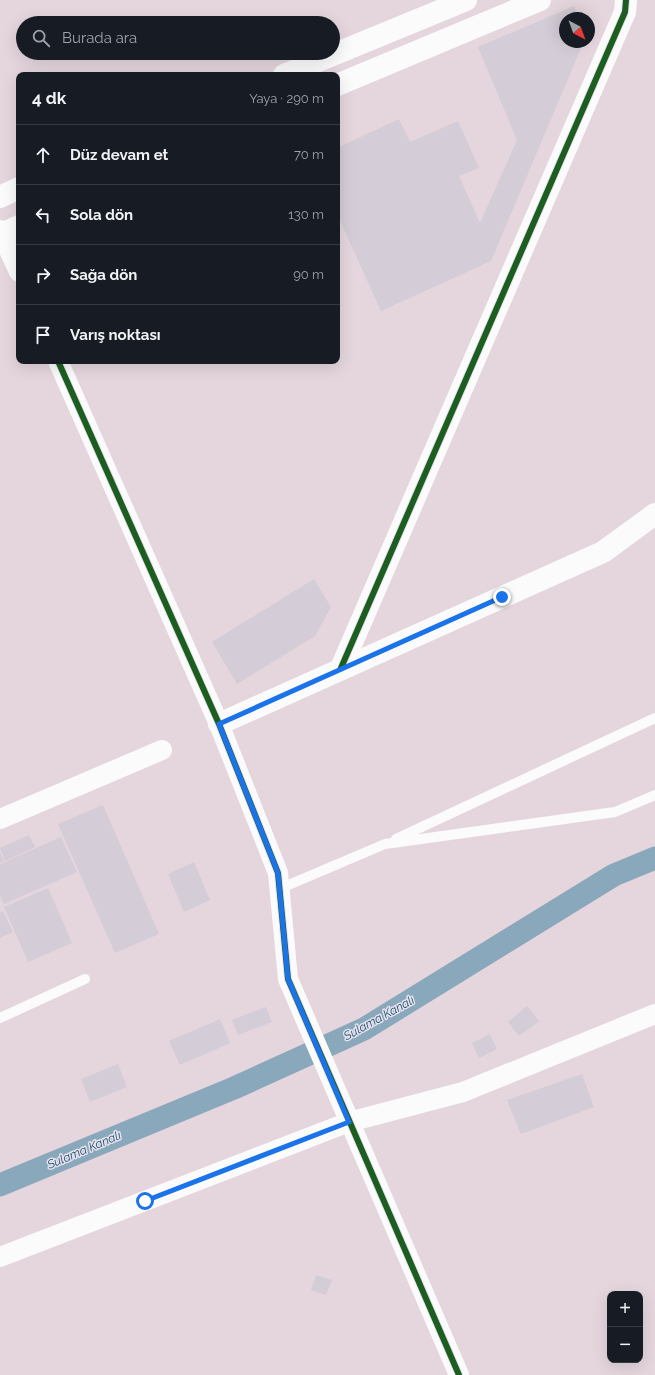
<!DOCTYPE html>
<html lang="tr">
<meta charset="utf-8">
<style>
body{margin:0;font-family:Raleway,sans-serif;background:#20242c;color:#f1f3f6}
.controls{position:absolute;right:12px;bottom:12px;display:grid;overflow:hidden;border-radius:8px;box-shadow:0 4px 16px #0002}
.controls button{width:36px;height:36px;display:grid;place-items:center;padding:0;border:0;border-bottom:1px solid #363941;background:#171b24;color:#f1f3f6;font:20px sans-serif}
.compass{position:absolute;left:559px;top:12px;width:36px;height:36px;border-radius:50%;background:#171b24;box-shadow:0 4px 16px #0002;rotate:139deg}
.stop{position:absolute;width:12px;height:12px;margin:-9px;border:3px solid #1a73e8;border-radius:50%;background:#fff}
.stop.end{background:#1a73e8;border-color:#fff;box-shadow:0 1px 4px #0008}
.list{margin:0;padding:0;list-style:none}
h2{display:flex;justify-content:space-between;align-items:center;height:52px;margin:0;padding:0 16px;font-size:17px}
h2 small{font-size:13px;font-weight:400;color:#9ea1a6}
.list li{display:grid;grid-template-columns:26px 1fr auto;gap:12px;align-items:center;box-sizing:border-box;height:60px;padding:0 16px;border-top:1px solid #363941}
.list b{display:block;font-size:15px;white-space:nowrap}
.list em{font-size:13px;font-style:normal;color:#9ea1a6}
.icon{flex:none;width:22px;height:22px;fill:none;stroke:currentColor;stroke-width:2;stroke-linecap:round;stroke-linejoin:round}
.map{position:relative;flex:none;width:655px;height:1375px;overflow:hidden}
.search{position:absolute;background:#171b24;box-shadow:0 4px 16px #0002;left:16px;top:16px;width:324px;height:44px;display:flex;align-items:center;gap:10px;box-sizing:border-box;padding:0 14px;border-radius:22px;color:#9ea1a6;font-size:15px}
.panel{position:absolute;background:#171b24;box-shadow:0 4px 16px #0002;left:16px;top:72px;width:324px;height:292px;border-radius:8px}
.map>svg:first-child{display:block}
.industrial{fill:#e5d6de;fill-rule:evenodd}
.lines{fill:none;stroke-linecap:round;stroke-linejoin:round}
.canal{stroke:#89a8bb;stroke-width:23}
.building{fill:#d4ccd6}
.service{stroke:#fbfbfc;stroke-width:10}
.minor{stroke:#fbfbfc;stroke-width:20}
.tertiary{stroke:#fbfbfc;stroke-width:22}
.cycleway-casing{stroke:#e7e0ed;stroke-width:8}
.cycleway{stroke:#1b5e20;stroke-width:6}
.route{stroke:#1a73e8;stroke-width:5}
.labels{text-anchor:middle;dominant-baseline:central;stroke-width:3;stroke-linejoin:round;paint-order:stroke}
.water-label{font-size:12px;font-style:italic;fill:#19546f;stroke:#e7e0ed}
</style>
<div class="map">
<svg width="655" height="1375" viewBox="0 0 655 1375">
<rect width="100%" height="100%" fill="#e7e3ea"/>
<!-- industrial -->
<path class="industrial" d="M0,0H655V1375H0ZM565,18H589V42H565ZM23,23H333V53H23ZM19,75H337V361H19ZM610,1294H640V1360H610Z"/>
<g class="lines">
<!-- canal -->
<path class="canal" d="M0,1185L234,1088L364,1029L614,875L655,858"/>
</g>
<!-- building -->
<path class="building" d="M574,6L579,18H565V42H582V46L491,261L381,311L337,214V148L399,119L410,142L458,121L479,168L459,176L480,223L517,140L478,47Z
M314,579L331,607L315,636L237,684L212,642Z
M103,805L159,934L115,953L58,824Z
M29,835L35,847L5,861L0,848Z
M61,837L77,872L4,904L0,896V864Z
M0,852L4,861L0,863Z
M194,862L210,900L184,912L168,874Z
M48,888L72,943L28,962L4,907Z
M3,911L13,932L0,938V913Z
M527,1006L539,1021L519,1036L508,1022Z
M266,1007L272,1022L238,1035L232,1020Z
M220,1019L230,1043L180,1065L169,1041Z
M490,1034L497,1049L479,1058L472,1043Z
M118,1064L127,1087L90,1102L81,1079Z
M582,1074L594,1107L521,1134L507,1100Z
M316,1275L332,1280L326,1295L311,1290Z"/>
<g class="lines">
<!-- service -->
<path class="service" d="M396,839L655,718
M279,889L385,844L615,812L655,795
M0,1018L85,979"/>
<!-- minor -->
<path class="minor" d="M0,230L19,272
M58,361L219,724L278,873L288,979L459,1375
M0,819L162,750
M0,1257L349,1122L463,1092L655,1014"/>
<!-- tertiary -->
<path class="tertiary" d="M284,75L466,0
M337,85L540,0
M0,197L19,188
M0,235L19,226
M341,668L625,12L626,0
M219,724L603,552L655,514"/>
<defs>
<path id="cycleway" d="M58,361L219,724L278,873L288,979L459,1375
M341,668L625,12L626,0"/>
</defs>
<!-- cycleway casing -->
<use href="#cycleway" class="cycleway-casing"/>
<!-- cycleway -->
<use href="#cycleway" class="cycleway"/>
</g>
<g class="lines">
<!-- route -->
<path class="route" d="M145,1201L349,1122L288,979L278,873L219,724L502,597"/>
</g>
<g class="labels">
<!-- water labels -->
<g class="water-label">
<text transform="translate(379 1018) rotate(-29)">Sulama Kanalı</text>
<text transform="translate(84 1150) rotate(-23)">Sulama Kanalı</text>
</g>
</g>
</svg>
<div class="controls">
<button>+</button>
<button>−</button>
</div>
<svg class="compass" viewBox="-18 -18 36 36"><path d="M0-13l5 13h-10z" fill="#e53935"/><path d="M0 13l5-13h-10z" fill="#9ea1a6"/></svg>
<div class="stop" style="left:145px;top:1201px"></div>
<div class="stop end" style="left:502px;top:597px"></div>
<div class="search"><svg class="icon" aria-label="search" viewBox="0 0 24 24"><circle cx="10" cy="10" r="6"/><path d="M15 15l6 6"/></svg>Burada ara</div>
<section class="panel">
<h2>4 dk<small>Yaya · 290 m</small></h2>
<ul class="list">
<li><svg class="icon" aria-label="ahead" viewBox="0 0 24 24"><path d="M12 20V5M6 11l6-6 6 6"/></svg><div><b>Düz devam et</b></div><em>70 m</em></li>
<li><svg class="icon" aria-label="left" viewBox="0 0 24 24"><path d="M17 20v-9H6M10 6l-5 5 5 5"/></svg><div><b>Sola dön</b></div><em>130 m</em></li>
<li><svg class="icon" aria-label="right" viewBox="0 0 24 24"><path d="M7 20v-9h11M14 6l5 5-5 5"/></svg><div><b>Sağa dön</b></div><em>90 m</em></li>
<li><svg class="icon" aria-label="arrive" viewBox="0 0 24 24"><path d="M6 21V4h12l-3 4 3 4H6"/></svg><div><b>Varış noktası</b></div></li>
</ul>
</section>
</div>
